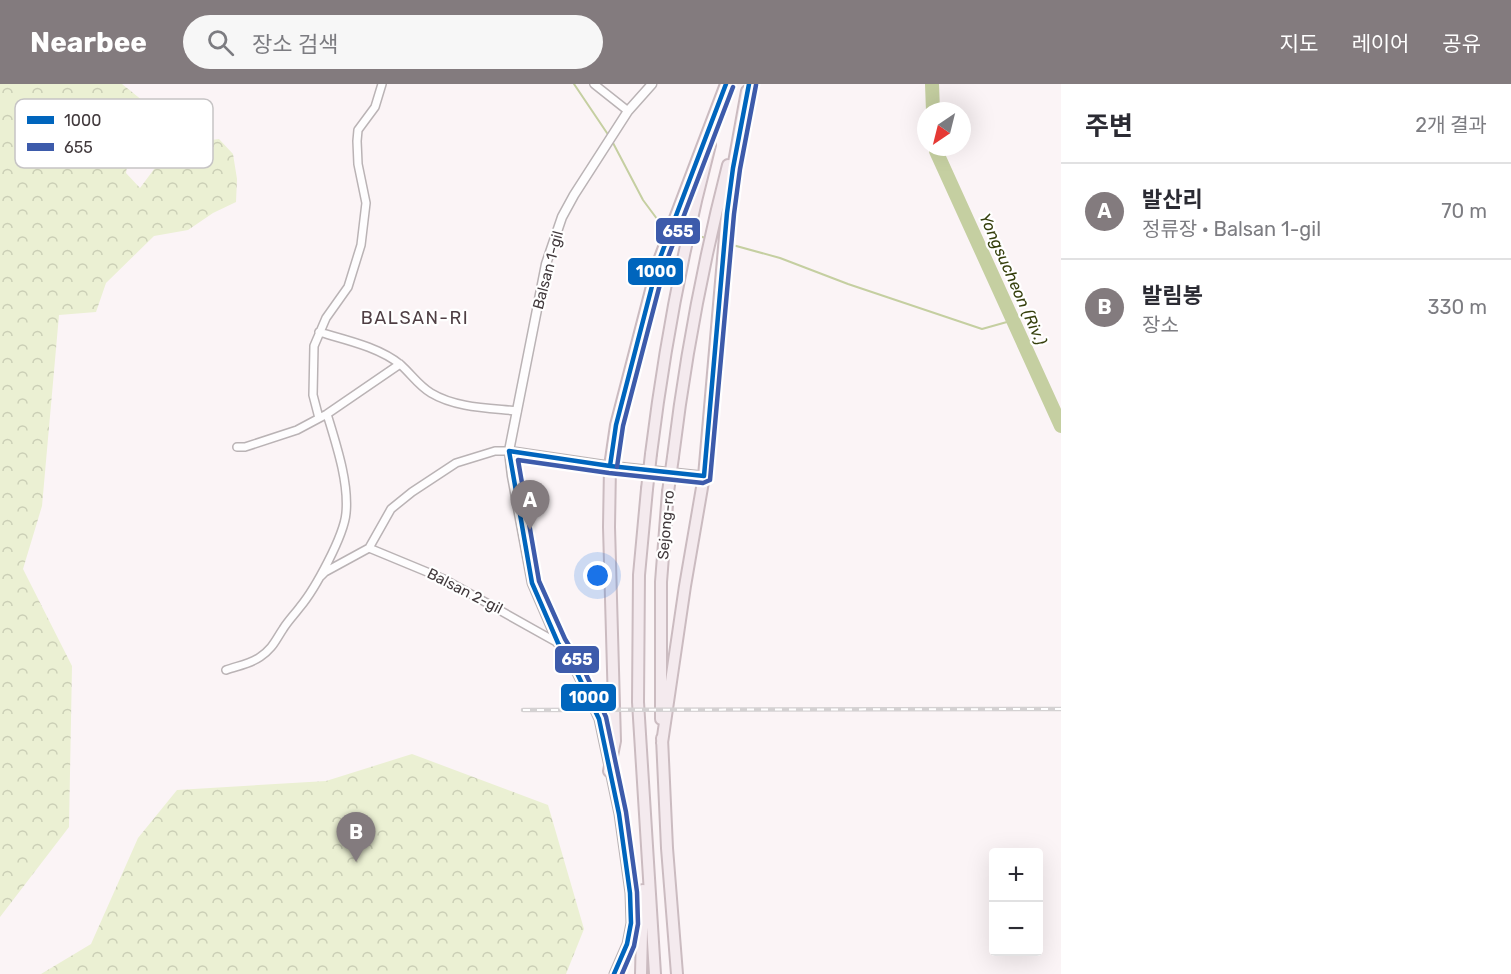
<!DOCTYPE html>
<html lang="ko">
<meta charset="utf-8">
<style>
body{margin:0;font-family:Rubik,"Noto Sans KR",sans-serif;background:#f7f7f7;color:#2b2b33}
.controls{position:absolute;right:18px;bottom:18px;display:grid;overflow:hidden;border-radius:6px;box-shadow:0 6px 24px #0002}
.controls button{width:54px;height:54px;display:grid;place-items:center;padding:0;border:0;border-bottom:2px solid #e1e1e2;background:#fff;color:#2b2b33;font:30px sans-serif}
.compass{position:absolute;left:917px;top:18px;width:54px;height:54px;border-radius:50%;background:#fff;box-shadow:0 6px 24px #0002;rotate:215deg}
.you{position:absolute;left:598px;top:492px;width:21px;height:21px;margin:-15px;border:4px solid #fff;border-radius:50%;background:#1a73e8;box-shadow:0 0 0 9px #1a73e833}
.badge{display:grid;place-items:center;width:39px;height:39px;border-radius:50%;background:#837b7e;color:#fff;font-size:20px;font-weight:700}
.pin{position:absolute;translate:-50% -50px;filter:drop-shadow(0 2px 3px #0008)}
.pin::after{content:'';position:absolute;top:32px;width:21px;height:18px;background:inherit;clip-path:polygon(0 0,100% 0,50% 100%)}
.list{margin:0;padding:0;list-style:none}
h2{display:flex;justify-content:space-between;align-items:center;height:78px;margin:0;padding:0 24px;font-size:26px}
h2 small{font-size:20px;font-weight:400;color:#7c7c81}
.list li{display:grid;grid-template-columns:39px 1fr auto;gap:18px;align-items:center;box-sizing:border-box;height:96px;padding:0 24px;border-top:2px solid #e1e1e2}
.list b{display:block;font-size:22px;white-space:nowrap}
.list p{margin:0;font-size:20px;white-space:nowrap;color:#7c7c81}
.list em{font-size:20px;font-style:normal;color:#7c7c81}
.icon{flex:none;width:33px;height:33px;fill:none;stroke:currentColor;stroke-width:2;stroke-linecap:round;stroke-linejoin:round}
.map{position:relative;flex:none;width:1061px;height:890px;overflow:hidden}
header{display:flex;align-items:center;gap:36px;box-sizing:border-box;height:84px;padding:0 30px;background:#837b7e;color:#fff}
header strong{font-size:28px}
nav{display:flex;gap:33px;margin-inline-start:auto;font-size:21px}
.search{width:420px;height:54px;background:#f7f7f7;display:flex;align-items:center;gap:15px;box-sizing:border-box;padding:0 21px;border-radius:33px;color:#7c7c81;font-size:22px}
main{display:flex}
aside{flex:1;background:#fff}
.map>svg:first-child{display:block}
.forest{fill:url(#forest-crowns)}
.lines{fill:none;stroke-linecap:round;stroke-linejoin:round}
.stream{stroke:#c5cfa1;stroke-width:2}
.river{stroke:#c5cfa1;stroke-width:14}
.minor-casing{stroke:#bab3b5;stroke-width:10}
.tertiary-casing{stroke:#bab3b5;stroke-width:11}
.trunk-casing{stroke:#cbbbc0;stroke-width:14}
.minor{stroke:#fefdfe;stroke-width:7}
.tertiary{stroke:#fefdfe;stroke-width:8}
.trunk{stroke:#f4eaee;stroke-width:10}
.rail-casing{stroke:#d4d1d2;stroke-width:4.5}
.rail{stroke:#fff;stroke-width:2;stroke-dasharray:7;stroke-linecap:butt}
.trunk-bridge-casing{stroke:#cbbbc0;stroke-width:14;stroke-linecap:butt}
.trunk-bridge{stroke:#f4eaee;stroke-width:10}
.bus-1-casing{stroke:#fff;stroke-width:9}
.bus-2-casing{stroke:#fff;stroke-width:9}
.bus-1{stroke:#0065bd;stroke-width:4.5}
.bus-2{stroke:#3d5bab;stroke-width:4.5}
.labels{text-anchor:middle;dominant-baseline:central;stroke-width:4.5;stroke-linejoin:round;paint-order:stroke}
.street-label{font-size:15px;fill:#423a3d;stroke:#fff}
.water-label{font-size:16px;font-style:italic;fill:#353f0c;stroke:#fff}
.quarter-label{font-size:18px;letter-spacing:1.5px;fill:#4f3f44;stroke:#fff}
.key{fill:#fff;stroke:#c6c4c5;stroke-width:1.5}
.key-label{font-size:16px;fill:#423a3d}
.line-badge{stroke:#fff;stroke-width:2}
.badge-label{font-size:16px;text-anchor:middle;font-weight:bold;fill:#fff}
</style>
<header>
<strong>Nearbee</strong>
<div class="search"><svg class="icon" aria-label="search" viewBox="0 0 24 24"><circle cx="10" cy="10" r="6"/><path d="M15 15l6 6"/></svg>장소 검색</div>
<nav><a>지도</a><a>레이어</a><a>공유</a></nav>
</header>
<main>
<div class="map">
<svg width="1061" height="890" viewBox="0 0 1061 890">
<defs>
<pattern id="forest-crowns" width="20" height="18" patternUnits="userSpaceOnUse" patternTransform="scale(1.5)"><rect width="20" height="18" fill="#ebf0d3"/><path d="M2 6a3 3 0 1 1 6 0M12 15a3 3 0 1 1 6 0" fill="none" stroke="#cbcfb6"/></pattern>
</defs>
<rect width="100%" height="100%" fill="#fbf4f6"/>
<!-- forest -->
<path class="forest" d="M0,0H122L143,17L129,37L131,57L126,89L140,104L172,61L219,55L233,70L237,95L236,118L213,129L188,146L154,152L106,199L96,228L59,231L42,422L23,485L72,582L69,743L0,833Z
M412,670L548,721L584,845L566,890H41L91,860L138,754L177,706L326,697Z"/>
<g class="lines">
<!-- stream -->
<path class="stream" d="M574,0L609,52
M612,57L643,116L663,143L668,144
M674,145L685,149
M691,150L706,154
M729,160L780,174L848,200L982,245L1014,236"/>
<!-- river -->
<path class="river" d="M932,0L933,27
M936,63V67L1061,342"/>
<defs>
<path id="minor" d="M594,0L628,27
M319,248C346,256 379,263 401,281C411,290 419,302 431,309C456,324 489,324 517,327
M319,334L313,311L314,262L326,234L348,203L361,161L366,119L358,80L357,57L358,46L375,23L382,0
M237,363H245L297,346L327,330L400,280
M369,464L391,425L412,408L456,379L495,367H509
M321,492L325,488L369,464L444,495L558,559
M226,586C237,582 250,580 260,573C273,564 275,557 283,545C288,537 294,531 300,523C315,505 344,452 346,429C349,398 336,360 327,330"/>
<path id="tertiary" d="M509,367L610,382L704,392
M614,890L627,860L631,839L630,809L619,730L599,635L577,589L558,559L532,499L512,392L509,367L546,180L562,133L574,111L628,27L652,0"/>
<path id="trunk" d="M651,370C664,265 683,163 710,61
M673,373C685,274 703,178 728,81
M647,405L639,491L638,618L655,890
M661,635V498L668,408
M662,654L667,764L677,890
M662,659L685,502L704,392L727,129L733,84L747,7
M609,687L615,657L609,443L610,382L616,341L658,179L726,0
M641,890L643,806"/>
</defs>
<!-- minor casing -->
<use href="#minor" class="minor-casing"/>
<!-- tertiary casing -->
<use href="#tertiary" class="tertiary-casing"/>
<!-- trunk casing -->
<use href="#trunk" class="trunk-casing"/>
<!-- minor -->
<use href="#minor" class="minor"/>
<!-- tertiary -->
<use href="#tertiary" class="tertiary"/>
<!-- trunk -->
<use href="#trunk" class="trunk"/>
<defs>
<path id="rail" d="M523,626L1061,625"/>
</defs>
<!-- rail casing -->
<use href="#rail" class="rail-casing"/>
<!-- rail -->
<use href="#rail" class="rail"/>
<defs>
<path id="trunk-bridge" d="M647,405L651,370
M668,408L673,373"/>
</defs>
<!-- trunk-bridge casing -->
<use href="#trunk-bridge" class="trunk-bridge-casing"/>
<!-- trunk-bridge -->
<use href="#trunk-bridge" class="trunk-bridge"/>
<defs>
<path id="bus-1" d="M610,382L616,341L658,179L726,0
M614,890L627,860L631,839L630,809L619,730L599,635L577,589L558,559L532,499L509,367L610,382L704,392L727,129L733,84L749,0"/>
<path id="bus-2" d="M617,383L623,342L665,181L733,3
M622,890L634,862L638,840L637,808L626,728L606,633L584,586L565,555L539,497L518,376L609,389L703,399L710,396L734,130L740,85L756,1"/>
</defs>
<!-- bus-1 casing -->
<use href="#bus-1" class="bus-1-casing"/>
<!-- bus-2 casing -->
<use href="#bus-2" class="bus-2-casing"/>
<!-- bus-1 -->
<use href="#bus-1" class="bus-1"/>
<!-- bus-2 -->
<use href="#bus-2" class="bus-2"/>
</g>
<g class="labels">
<!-- street labels -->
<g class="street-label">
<text transform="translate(548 186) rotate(-75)">Balsan 1-gil</text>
<text transform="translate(666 441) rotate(-85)">Sejong-ro</text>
<text transform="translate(465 507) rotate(27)">Balsan 2-gil</text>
</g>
<!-- water labels -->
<g class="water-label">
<text transform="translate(1013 195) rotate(66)">Yongsucheon (Riv.)</text>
</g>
<!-- quarter labels -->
<g class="quarter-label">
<text x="415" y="234">BALSAN-RI</text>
</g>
</g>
<!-- legend -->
<rect x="15" y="15" width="198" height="69" rx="9" class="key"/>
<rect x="27" y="32" width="27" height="8" fill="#0065bd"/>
<rect x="27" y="59" width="27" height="8" fill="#3d5bab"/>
<g class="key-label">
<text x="64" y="42">1000</text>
<text x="64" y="69">655</text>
</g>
<g class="line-badge">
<rect x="655" y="133" width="46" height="28" rx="6" fill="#3d5bab"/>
<rect x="627" y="173" width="57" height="29" rx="6" fill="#0065bd"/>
<rect x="554" y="561" width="46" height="29" rx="6" fill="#3d5bab"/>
<rect x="560" y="599" width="57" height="29" rx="6" fill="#0065bd"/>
</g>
<g class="badge-label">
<text x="678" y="153">655</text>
<text x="656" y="193">1000</text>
<text x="577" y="581">655</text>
<text x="589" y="619">1000</text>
</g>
</svg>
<div class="controls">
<button>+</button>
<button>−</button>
</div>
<svg class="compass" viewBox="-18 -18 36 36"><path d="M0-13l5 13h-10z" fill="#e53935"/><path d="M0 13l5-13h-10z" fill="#7c7c81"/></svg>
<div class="you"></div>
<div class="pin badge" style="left:530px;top:446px">A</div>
<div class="pin badge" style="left:356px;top:778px">B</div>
</div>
<aside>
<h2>주변<small>2개 결과</small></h2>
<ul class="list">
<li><span class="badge">A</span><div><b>발산리</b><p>정류장 · Balsan 1-gil</p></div><em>70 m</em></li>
<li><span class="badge">B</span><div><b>발림봉</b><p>장소</p></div><em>330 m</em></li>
</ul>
</aside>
</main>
